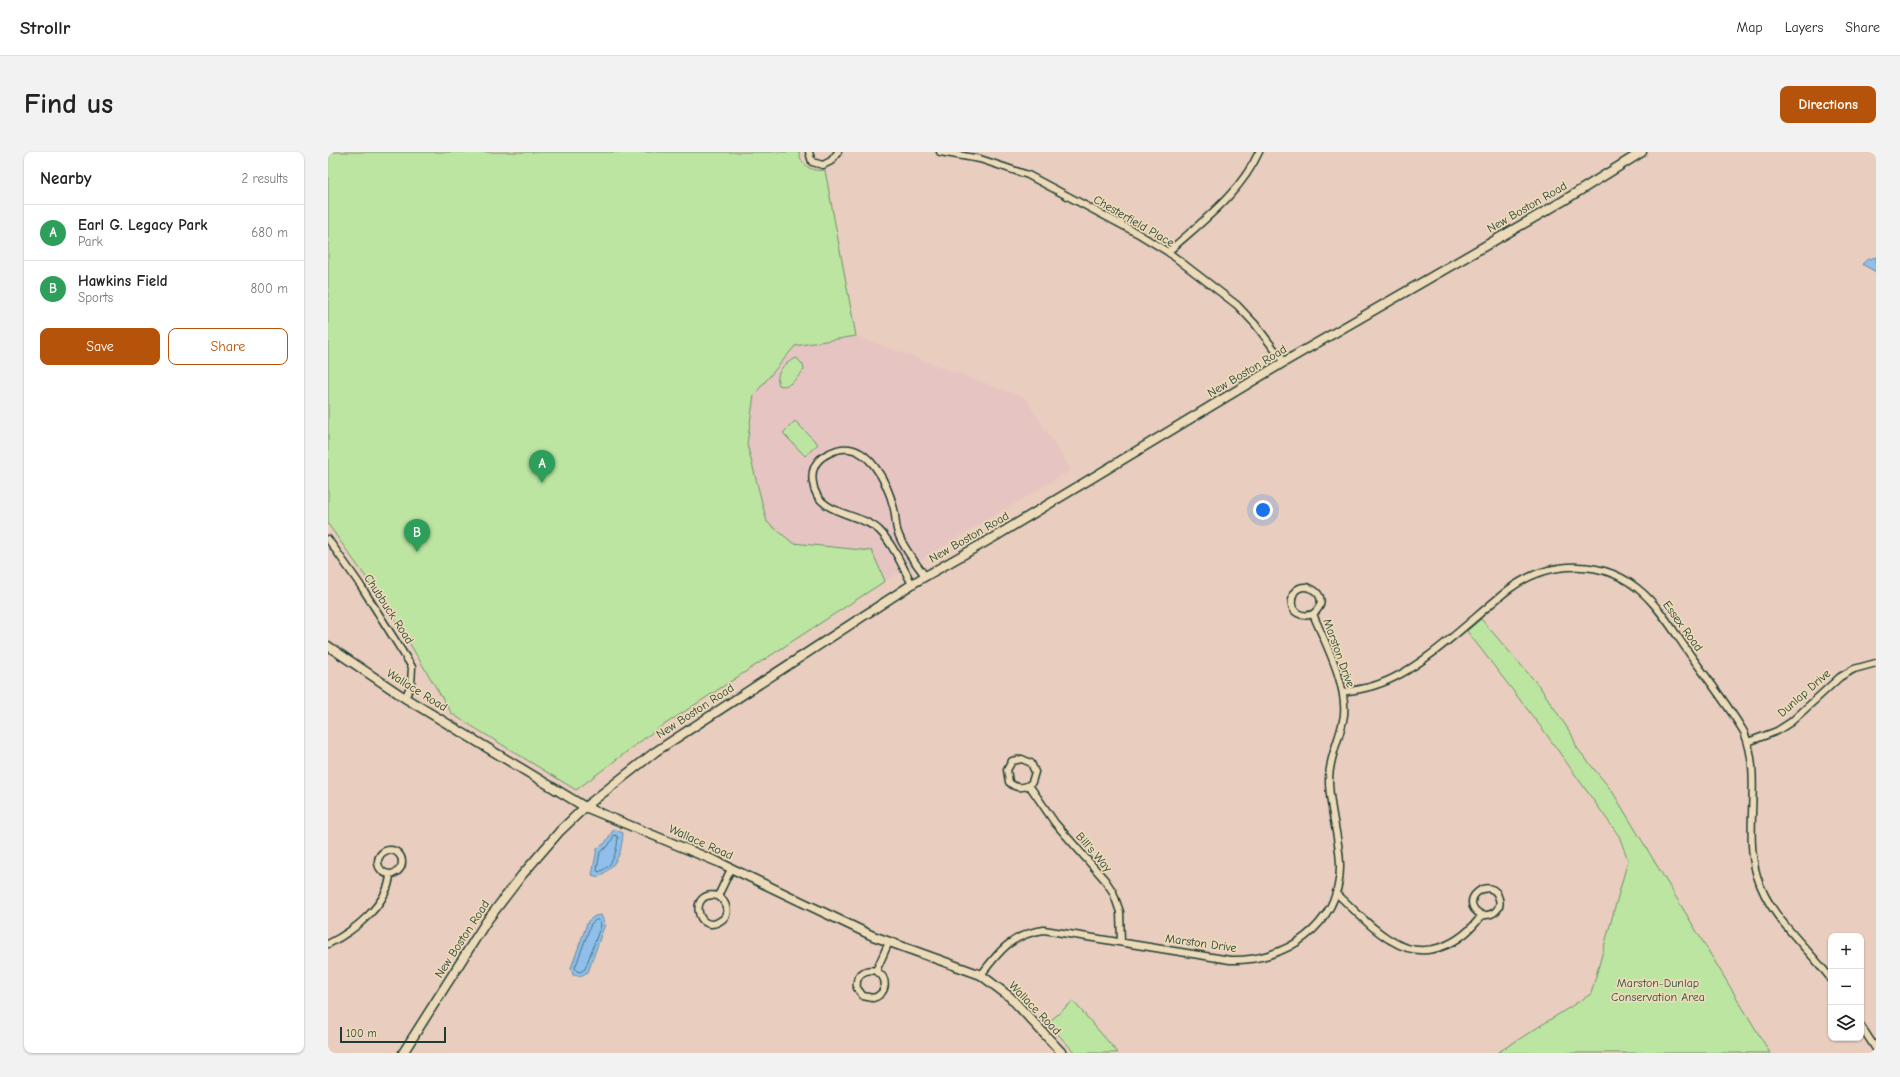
<!DOCTYPE html>
<meta charset="utf-8">
<style>
body{margin:0;font-family:"Comic Neue",sans-serif;background:#f2f2f2;color:#222}
.controls{position:absolute;right:12px;bottom:12px;display:grid;overflow:hidden;border-radius:8px;box-shadow:0 1px 3px #0004}
.controls button{width:36px;height:36px;display:grid;place-items:center;padding:0;border:0;border-bottom:1px solid #e0e0e0;background:#fff;color:#222;font:20px sans-serif}
.scale{position:absolute;left:12px;bottom:10px;width:106px;box-sizing:border-box;padding-left:4px;border:2px solid #1f3d34;border-top:0;font-size:11px;line-height:14px;white-space:nowrap;color:#1f3d34;-webkit-text-stroke:3px #eddab8;paint-order:stroke}
.you{position:absolute;left:935px;top:358px;width:14px;height:14px;margin:-10px;border:3px solid #fff;border-radius:50%;background:#1a73e8;box-shadow:0 0 0 6px #1a73e833}
.badge{display:grid;place-items:center;width:26px;height:26px;border-radius:50%;background:#b45309;color:#fff;font-size:13px;font-weight:700}
.pin{position:absolute;translate:-50% -33px;filter:drop-shadow(0 1px 2px #0008)}
.pin::after{content:'';position:absolute;top:21px;width:14px;height:12px;background:inherit;clip-path:polygon(0 0,100% 0,50% 100%)}
.list{margin:0;padding:0;list-style:none}
h2{display:flex;justify-content:space-between;align-items:center;height:52px;margin:0;padding:0 16px;font-size:17px}
h2 small{font-size:13px;font-weight:400;color:#767676}
.list li{display:grid;grid-template-columns:26px 1fr auto;gap:12px;align-items:center;box-sizing:border-box;height:56px;padding:0 16px;border-top:1px solid #e0e0e0}
.list b{display:block;font-size:15px;white-space:nowrap}
.list p{margin:0;font-size:13px;white-space:nowrap;color:#767676}
.list em{font-size:13px;font-style:normal;color:#767676}
.actions{display:flex;gap:8px;padding:12px 16px}
.actions a{flex:1;padding:9px 0;border:1px solid #b45309;border-radius:8px;text-align:center;font-size:14px;color:#b45309}
.actions .main{background:#b45309;color:#fff}
.icon{flex:none;width:22px;height:22px;fill:none;stroke:currentColor;stroke-width:2;stroke-linecap:round;stroke-linejoin:round}
.map{position:relative;flex:none;width:1548px;height:901px;overflow:hidden;border-radius:8px}
header{display:flex;align-items:center;gap:24px;box-sizing:border-box;height:56px;padding:0 20px;background:#fff;border-bottom:1px solid #e0e0e0}
header strong{font-size:19px}
nav{display:flex;gap:22px;margin-inline-start:auto;font-size:14px}
.intro{display:flex;align-items:center;justify-content:space-between;box-sizing:border-box;height:96px;padding:0 24px}
h1{margin:0;font-size:28px}
.button{padding:10px 18px;border-radius:8px;background:#b45309;color:#fff;font-size:14px;font-weight:700}
main{display:flex;gap:24px;padding:0 24px}
aside{flex:1;background:#fff;border-radius:8px;box-shadow:0 1px 3px #0004}
.map>svg:first-child{display:block}
.built{fill:#e6c4c2}
.green{fill:#bbe5a1;stroke:#6d916a}
.water{fill:#8fbfea;stroke:#628ba1}
.lines{fill:none;stroke-linecap:round;stroke-linejoin:round}
.shore{stroke:#4c717d;stroke-width:1}
.minor-casing{stroke:#1f3d34;stroke-width:9}
.tertiary-casing{stroke:#1f3d34;stroke-width:11}
.minor{stroke:#eddab8;stroke-width:6}
.tertiary{stroke:#eddab8;stroke-width:8}
.labels{text-anchor:middle;dominant-baseline:central;stroke-width:3.5;stroke-linejoin:round;paint-order:stroke}
.street-label{font-size:12px;fill:#1f3d34;stroke:#eddab8}
.park-label{font-size:12px;fill:#2f4e3f;stroke:#eddab8}
</style>
<header>
<strong>Strollr</strong>
<nav><a>Map</a><a>Layers</a><a>Share</a></nav>
</header>
<div class="intro"><h1>Find us</h1><a class="button">Directions</a></div>
<main>
<aside>
<h2>Nearby<small>2 results</small></h2>
<ul class="list">
<li><span class="badge" style="background:#2e9e5b">A</span><div><b>Earl G. Legacy Park</b><p>Park</p></div><em>680 m</em></li>
<li><span class="badge" style="background:#2e9e5b">B</span><div><b>Hawkins Field</b><p>Sports</p></div><em>800 m</em></li>
</ul>
<div class="actions"><a class="main">Save</a><a>Share</a></div>
</aside>
<div class="map">
<svg width="1548" height="901" viewBox="0 0 1548 901">
<rect width="100%" height="100%" fill="#e9cdbe"/>
<filter id="ink" filterUnits="userSpaceOnUse"><feTurbulence type="fractalNoise" baseFrequency=".025" numOctaves="2"/><feDisplacementMap in="SourceGraphic" scale="8" xChannelSelector="R" yChannelSelector="G"/><feConvolveMatrix kernelMatrix="1 2 1 2 8 2 1 2 1" color-interpolation-filters="sRGB"/></filter>
<g filter="url(#ink)">
<!-- built -->
<path class="built" d="M528,184L697,246L743,318L557,429L544,399L465,391L439,371L419,292L426,243L467,194Z"/>
<!-- green -->
<path class="green" d="M0,0H471C473,14 484,20 497,18L528,184L467,194L426,243L419,292L439,370L465,391L544,399L557,429L325,580L248,638L124,562L62,459L0,372Z
M469,206L475,213L476,218C469,225 462,237 451,233C446,221 457,210 469,206Z
M467,269L490,292L477,304L455,281Z
M1153,467L1212,535L1244,583L1249,596L1284,639L1442,901H1169L1263,842L1300,708L1291,684L1216,579L1139,479Z
M745,849L790,901H747L720,871Z"/>
<!-- water -->
<path class="water" d="M1548,105V120L1534,112L1539,108Z
M286,677L295,681C293,704 289,712 271,725L264,723L269,697L277,691Z
M273,763L277,772L260,820L252,824L245,823L243,816L260,769L267,764Z"/>
<g class="lines">
<!-- shore -->
<path class="shore" d="M287,683L290,685C289,699 285,716 270,720L269,718L272,700L280,694Z
M268,768H271L273,773L257,817L252,820L249,819L247,816L263,772Z"/>
<defs>
<path id="minor" d="M481,0L484,10L495,13L503,9L510,0
M612,0L652,7L700,23L809,81L840,100L909,153L927,172L956,210
M840,100C873,70 912,42 931,0
M0,387L33,434L84,515L83,533L77,546
M584,432C574,414 565,392 551,378C532,360 489,364 485,331C484,326 484,321 486,316C489,307 500,301 509,298C540,289 560,332 566,357C568,365 567,373 570,381C575,396 588,411 597,424
M1015,540C1026,538 1037,537 1048,533C1093,519 1142,468 1180,438C1221,407 1278,406 1316,442C1336,461 1350,486 1366,508C1383,531 1401,555 1416,580C1435,625 1415,678 1429,724C1441,765 1479,794 1503,827
M1420,590L1449,579L1463,570L1512,525L1526,517L1548,511
M701,633C693,637 687,636 681,630L679,618L684,609L694,607L703,611L707,620L704,630L701,633L727,671L777,728L785,740L792,760L793,790
M50 710a12 12 0 1 1 24 0a12 12 0 1 1-24 0Z
M1008,741C1026,757 1043,777 1064,789C1098,810 1133,792 1154,763C1164,764 1174,758 1171,747C1165,721 1126,749 1154,763
M390,744C399,750 403,763 392,769C369,784 359,737 390,744L403,717
M0,792C26,779 61,752 62,722
M548,819C536,816 527,824 529,836L535,844L545,846C559,842 561,826 548,819L561,790
M653,823C671,799 684,782 716,778L902,808C956,810 1012,774 1012,715C1012,686 1001,657 1001,628C1001,604 1013,585 1016,563C1019,531 997,491 985,462C1010,442 966,421 964,448C962,461 975,466 985,462
M1533,874L1548,897"/>
<path id="tertiary" d="M0,494L77,546L257,655L390,710L545,784L653,823L682,845L734,901
M75,901L158,770L194,723L232,679L257,655L327,600L589,429L668,384L956,210L1235,49L1314,0"/>
</defs>
<!-- minor casing -->
<use href="#minor" class="minor-casing"/>
<!-- tertiary casing -->
<use href="#tertiary" class="tertiary-casing"/>
<!-- minor -->
<use href="#minor" class="minor"/>
<!-- tertiary -->
<use href="#tertiary" class="tertiary"/>
</g>
</g>
<g class="labels">
<!-- street labels -->
<g class="street-label">
<text transform="translate(1199 55) rotate(-30)">New Boston Road</text>
<text transform="translate(806 69) rotate(30)">Chesterfield Place</text>
<text transform="translate(919 219) rotate(-31)">New Boston Road</text>
<text transform="translate(641 385) rotate(-30)">New Boston Road</text>
<text transform="translate(61 457) rotate(57)">Chubbuck Road</text>
<text transform="translate(1355 474) rotate(54)">Essex Road</text>
<text transform="translate(1011 501) rotate(70)">Marston Drive</text>
<text transform="translate(89 538) rotate(32)">Wallace Road</text>
<text transform="translate(1476 541) rotate(-41)">Dunlap Drive</text>
<text transform="translate(367 559) rotate(-33)">New Boston Road</text>
<text transform="translate(373 690) rotate(24)">Wallace Road</text>
<text transform="translate(766 700) rotate(49)">Bill's Way</text>
<text transform="translate(134 787) rotate(-57)">New Boston Road</text>
<text transform="translate(873 791) rotate(8)">Marston Drive</text>
<text transform="translate(707 856) rotate(46)">Wallace Road</text>
</g>
<!-- park labels -->
<g class="park-label">
<text x="1330" y="831">Marston-Dunlap<tspan x="1330" dy="14">Conservation Area</tspan></text>
</g>
</g>
</svg>
<div class="controls">
<button>+</button>
<button>−</button>
<button><svg class="icon" aria-label="layers" viewBox="0 0 24 24"><path d="M12 4l9 5-9 5-9-5zM3 14l9 5 9-5"/></svg></button>
</div>
<div class="scale">100 m</div>
<div class="you"></div>
<div class="pin badge" style="left:214px;top:331px;background:#2e9e5b">A</div>
<div class="pin badge" style="left:89px;top:400px;background:#2e9e5b">B</div>
</div>
</main>
